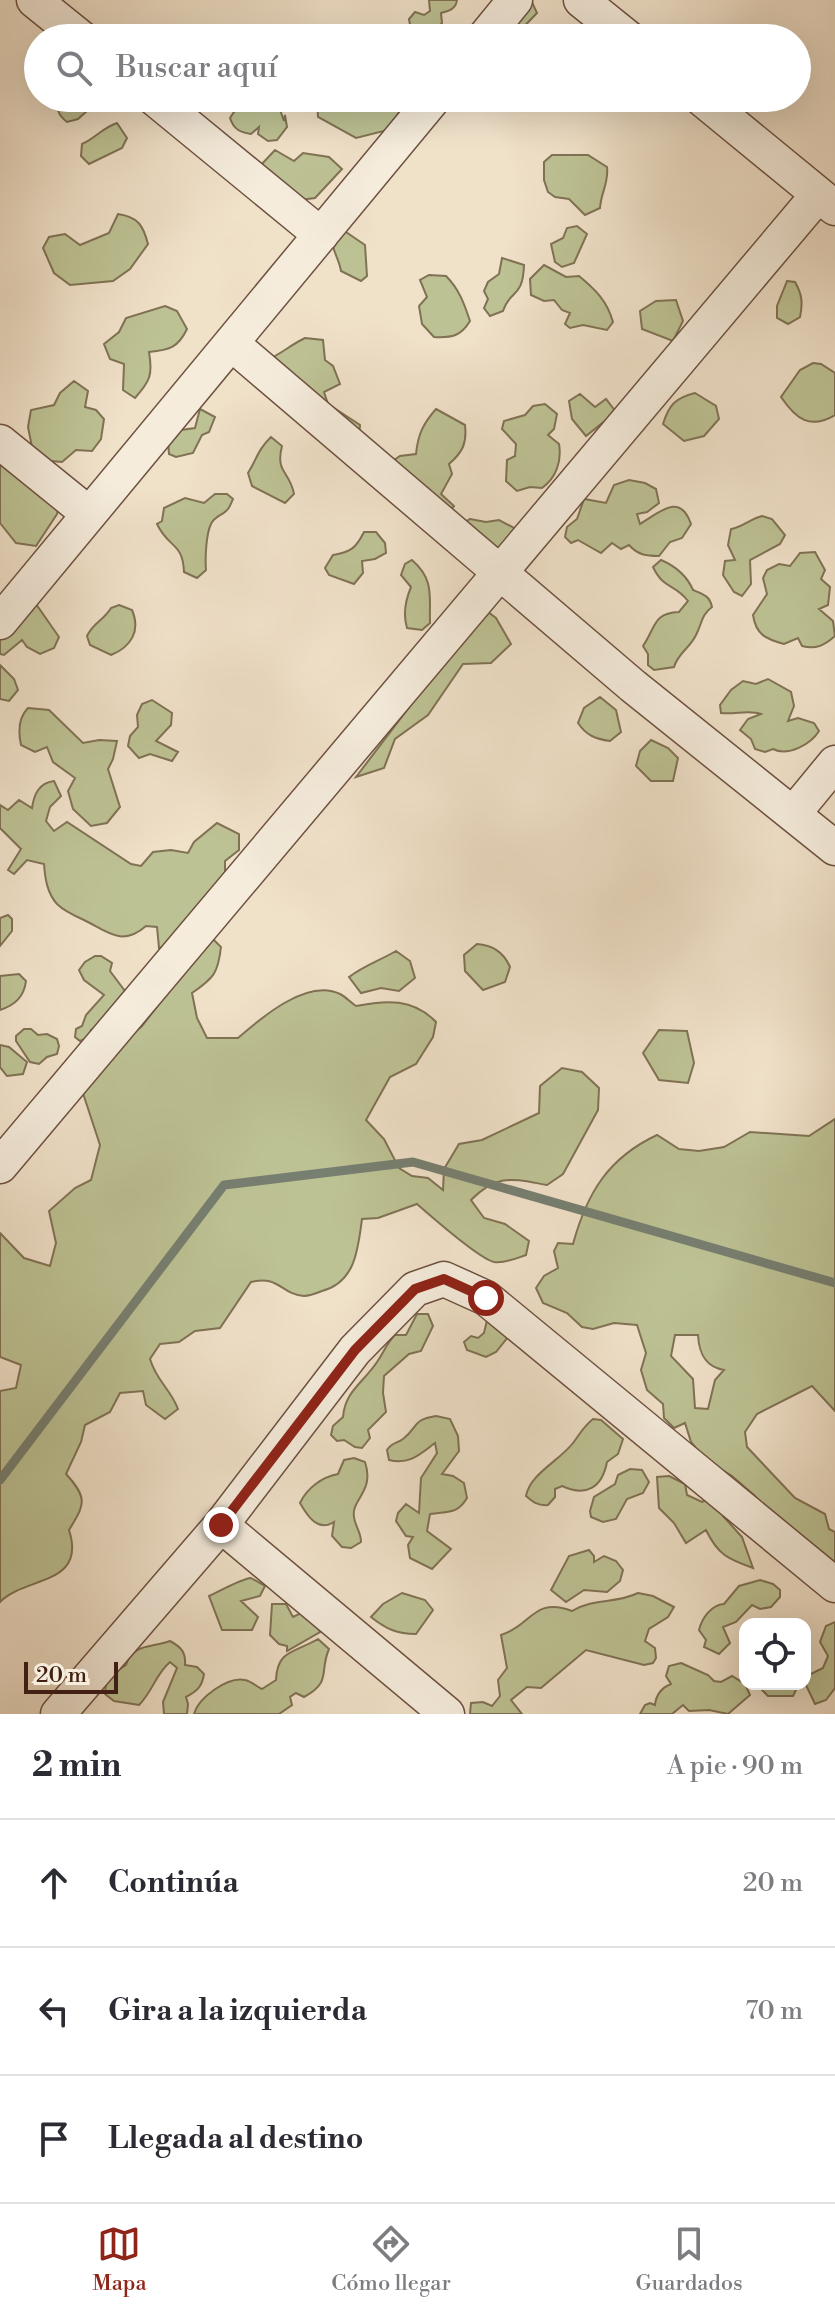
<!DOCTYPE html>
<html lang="es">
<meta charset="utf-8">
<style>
body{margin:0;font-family:"Libre Bodoni",serif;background:#f7f7f7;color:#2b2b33}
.controls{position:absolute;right:24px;bottom:24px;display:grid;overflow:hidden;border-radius:16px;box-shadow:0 8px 32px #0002}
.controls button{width:72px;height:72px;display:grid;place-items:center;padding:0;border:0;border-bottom:2px solid #e1e1e2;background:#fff;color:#2b2b33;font:40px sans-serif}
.scale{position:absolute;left:24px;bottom:20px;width:94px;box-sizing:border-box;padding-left:8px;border:4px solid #422114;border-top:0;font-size:22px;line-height:28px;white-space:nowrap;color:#422114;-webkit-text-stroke:6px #f5ecdc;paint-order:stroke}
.stop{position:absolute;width:24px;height:24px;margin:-18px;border:6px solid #8f2418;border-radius:50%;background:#fff}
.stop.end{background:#8f2418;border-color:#fff;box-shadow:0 2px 8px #0008}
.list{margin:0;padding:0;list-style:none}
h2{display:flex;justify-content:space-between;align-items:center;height:104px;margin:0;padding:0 32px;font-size:34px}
h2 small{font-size:26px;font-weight:400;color:#7c7c81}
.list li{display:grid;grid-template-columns:52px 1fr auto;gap:24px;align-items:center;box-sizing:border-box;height:128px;padding:0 32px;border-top:2px solid #e1e1e2}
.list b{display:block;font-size:30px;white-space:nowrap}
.list em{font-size:26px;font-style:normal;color:#7c7c81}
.icon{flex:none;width:44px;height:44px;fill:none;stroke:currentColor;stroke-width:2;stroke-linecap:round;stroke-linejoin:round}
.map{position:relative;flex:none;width:835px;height:1714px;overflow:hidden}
.search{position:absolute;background:#fff;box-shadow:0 8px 32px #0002;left:24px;right:24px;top:24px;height:88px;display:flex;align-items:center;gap:20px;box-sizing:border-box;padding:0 28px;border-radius:44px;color:#7c7c81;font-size:30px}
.sheet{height:488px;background:#fff}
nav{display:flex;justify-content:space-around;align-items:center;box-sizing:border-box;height:112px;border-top:2px solid #e1e1e2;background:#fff;font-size:22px;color:#7c7c81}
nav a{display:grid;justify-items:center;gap:4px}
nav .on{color:#8f2418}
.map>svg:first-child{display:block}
.green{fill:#bdc294;stroke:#807254;stroke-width:2;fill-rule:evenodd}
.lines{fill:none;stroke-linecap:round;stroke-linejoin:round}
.stream{stroke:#777f71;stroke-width:9}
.minor-casing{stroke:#6e5141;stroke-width:37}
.minor{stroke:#f5ecdc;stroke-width:34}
.route{stroke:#8f2418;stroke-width:10}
</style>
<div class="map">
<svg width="835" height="1714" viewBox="0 0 835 1714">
<rect width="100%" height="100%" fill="#f0e1c9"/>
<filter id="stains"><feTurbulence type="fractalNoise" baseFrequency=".0025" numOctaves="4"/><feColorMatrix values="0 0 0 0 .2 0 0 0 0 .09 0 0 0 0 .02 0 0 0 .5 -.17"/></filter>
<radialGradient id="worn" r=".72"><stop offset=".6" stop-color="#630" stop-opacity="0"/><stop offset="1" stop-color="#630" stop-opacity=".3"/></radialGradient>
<!-- green -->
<path class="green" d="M429,0H457C456,9 449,11 441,13L442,23L436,30L417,31L410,25L409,19L415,12L424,15L430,11Z
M531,0L537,13L513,38H493Z
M61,98H111L101,110H88L78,119L67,122C57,114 56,109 61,98Z
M263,98H276L284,121L285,115L287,127L277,140L268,141L258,134L259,127L251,134C240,132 234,130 230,118C237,106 242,103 256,106Z
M317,98H414L400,111L388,130L356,138L318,117Z
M553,98H598V99C587,105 583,101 575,104C567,106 567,109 558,108L553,103Z
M117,123L127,138L122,148L89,164L81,156L82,144C96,138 102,128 117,123Z
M275,150L294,161L303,153L329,157L342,169L315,198L300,200L260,166Z
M552,155H588L607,167C609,183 601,192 600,208L585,215L569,199L555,197L548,192L544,180V162Z
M118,214C138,217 143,225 148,244L130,269L113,281L70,285L54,273L43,248L49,237L65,234L80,245L109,233Z
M577,226L587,234L574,263L562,267L555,262L551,244L563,238L567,228Z
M343,230L365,245L367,276L361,281L341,271C339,258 332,251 332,239Z
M502,258L524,265C523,299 510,289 503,311L490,316L484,308L488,299L484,291L488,282L499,274Z
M544,265L566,277L579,276C596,290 607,301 613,322L607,330L583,325L570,328L565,324L570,313L562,310L554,300L544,301L531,295L530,279Z
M429,275L446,276C459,289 464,303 470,321C461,336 452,338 434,337L422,324L419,306L427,297L420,280Z
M787,281L795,282C802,294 803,303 800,317L788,324L777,318V306Z
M676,300L683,321L673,341L642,329L640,311L656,301Z
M165,306L177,311L187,329C178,348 169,350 149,352C153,375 150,381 135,398L123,390L124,364L110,359L104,344L119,332L126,318Z
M305,338L323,340L325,360L333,366L340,384L324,392L328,404L360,425L359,437L265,361C280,355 290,345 305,338Z
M813,363L821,364L835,373V415C810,430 796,419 781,397L800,370Z
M74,381L88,391L85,407L96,410L104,419L101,439L92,451L76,450L62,462L51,461L32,447L28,427L31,410L54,405L60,393Z
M695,393L716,406L719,419L704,436L684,441L663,424C669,405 675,398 695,393Z
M580,394L595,407L606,399L616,412L586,436L572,419L569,401Z
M545,404L557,414L554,429L548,435L559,444C562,461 556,478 542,488L530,487L517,491L506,481L507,460L515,456L516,444L502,429L504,421L525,415L533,406Z
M200,409L215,417L209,432L202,435L193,453L176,457L169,454L168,441L181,430L195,428Z
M436,409L465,425C467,443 463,452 449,464L452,474L441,494L454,506L445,517L384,467L400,456L416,454C418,434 423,424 436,409Z
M271,437L282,446C275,473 290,471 294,494L285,503L252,486L248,473C258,457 257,451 271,437Z
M0,461L60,501L57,514L36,546L16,543L0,523Z
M629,480L645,483L656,489L659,503L647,512L637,514L640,524C660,512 680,492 691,524L682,538L670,542L659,556C646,556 638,555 629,545L621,549L612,543L601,553L578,540L571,543L565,537L567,527L577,519L584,499L606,503L614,485Z
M215,494H227L233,499C231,503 230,508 226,511C221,516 215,516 211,524C206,534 205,559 206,570L197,578L184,572C183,542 168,548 157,524L162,521L164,508L185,498L204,503Z
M762,516L772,519L785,535L780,544L750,560L751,584L742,596L734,592L723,575L725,561L735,560L728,545L731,529C743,527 750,519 762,516Z
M470,519L486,522L499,520L518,530L493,561L457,527Z
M364,532H376L385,543L386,553L375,559L362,561L363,573L354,584L329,575L325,568L333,555C351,552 356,548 364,532Z
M815,552L825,570L821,579L830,587L828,605L819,609L833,621L835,636C825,645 816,650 802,646L798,638L784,644C766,639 756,635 753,615L767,594L763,578L767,570L779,564L790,566L800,553Z
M412,560C435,580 429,597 430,623L422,630L407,628C403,615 406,599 411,587L401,575L405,564Z
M661,560C675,566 687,576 693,590C703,594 710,596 712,607C701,615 702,624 696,635C690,648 678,653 674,667L654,670L648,665V654L643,646C656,627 653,613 679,612L688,601C674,583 664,590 653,567Z
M36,604L59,637L54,648L40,654L27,647L22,640L4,655L0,654V633Z
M119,605L132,610C141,631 131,647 111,655L90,645L87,636C93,623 104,620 111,608Z
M484,609L496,618L511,644L491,663L463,664L428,715L395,739L384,768L356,777Z
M0,665L14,679L18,690L9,701L0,699Z
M768,679L791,692L794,706L788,721L798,718L814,723L819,731C811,744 788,757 773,749L765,752L755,749L751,739L740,730L748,719L761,714C748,709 735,715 721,713L720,705L731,690L743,681L756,684Z
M600,697L616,710L621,732L610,741C595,739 586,735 578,723L584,708Z
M152,700L172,713L171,725L156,741L178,752L172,761L150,754L139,758L128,746L130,736L138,727L137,715L142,704Z
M28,708L49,710L83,743L99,740L117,741L113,759L108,769L120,807L107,823L91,826L73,809L68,791L75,778L53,762L47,747L35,752L21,745C18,731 18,718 28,708Z
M651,740L668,748L678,758L673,781H651L636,766L640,751Z
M54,781L61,796L50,807L46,821L54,831L67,822L131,864L141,866L153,852L171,850L188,853L194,842L217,823L239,834V850L225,861V874L166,947L159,948L157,927L146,926C122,947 108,932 84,920C75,916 64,911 57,904C47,893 45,878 44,864L27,860L14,874L8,870L21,849L0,828V805L8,810L19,800L32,808C34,794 39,783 54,781Z
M8,915L12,919V931L0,946V918Z
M211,937L221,947C218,973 214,978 192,993L197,1018L207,1038H238C261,1018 307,978 340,994C346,997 351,1003 356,1006C386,1000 413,998 436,1022L433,1037L416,1064L390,1077L366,1120L384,1139L399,1168L412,1176L428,1178L443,1190L444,1169L459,1144L482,1140L539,1113L540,1086L562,1068L582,1072L599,1088L598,1110L563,1174L547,1185C513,1179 498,1173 471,1200L484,1218L505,1224L529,1241L526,1255C517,1258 504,1264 494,1262C478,1258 432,1217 417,1204L378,1218L362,1219C358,1248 356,1282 322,1291C317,1293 309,1296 304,1296C280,1294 280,1275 251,1282L220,1328L195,1331L179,1342L160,1344L150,1359C157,1382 170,1388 178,1409L165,1419L146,1405L143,1391L120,1393L110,1412L85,1425L81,1442L66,1474C88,1498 85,1504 69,1530C87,1586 25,1576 0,1602V1391L16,1388L21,1365L0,1357V1233L24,1258L50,1266L56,1243L49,1211L75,1188L91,1180L100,1145L79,1081L142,1026Z
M477,944C493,945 504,953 510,967L505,982L483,990L465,971L464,955Z
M396,951L410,961L415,978L399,991L381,988L361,993L349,977C365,965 379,961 396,951Z
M95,956H101L112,963L110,971L125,991L113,1009L107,1012C106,1022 99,1026 91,1030L90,1037L80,1041L75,1037L76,1029L82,1026L86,1015L104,995L84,980L79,970L85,962Z
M19,974L26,981C24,997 15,1005 0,1010V976Z
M24,1029H31L38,1035L47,1034L57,1039L59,1046L57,1054L47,1057L39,1064L30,1062L16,1041V1036Z
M659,1030L687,1031L694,1063L688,1083L659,1080L643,1053Z
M0,1045L9,1047L27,1062L23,1074L7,1076L0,1067Z
M835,1119V1411L812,1386L757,1414L745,1432L747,1447L795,1498L825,1514L829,1529L835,1532V1575L754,1495L732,1476L706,1460L691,1442L685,1423L674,1428L664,1418L663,1404L647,1390L641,1370L646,1353L637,1325L614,1323L593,1329L582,1327L567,1313L543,1303L536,1288L544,1276L558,1268L554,1251L558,1243L573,1244C587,1193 608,1158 657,1135L679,1149L699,1151L724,1147L750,1132L809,1136ZM675,1335H698C699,1353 705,1367 724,1370L715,1380L708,1409L695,1408L693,1379L671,1356Z
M417,1314H428L433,1326L421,1351L409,1354L384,1376L383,1393L386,1412L368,1430L370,1438L362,1448L355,1447L344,1440L337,1441L331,1435L333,1426L343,1417C345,1391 364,1382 377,1362C384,1352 386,1344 395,1335H406Z
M488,1316L508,1337L496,1352L486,1357L467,1350L464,1342L471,1336L478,1338L484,1333Z
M436,1416L450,1419L458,1436L459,1451L442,1474L453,1476L464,1483L467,1498C457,1515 447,1511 430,1514L427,1531L451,1549L432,1569L410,1558L408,1545L413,1537L406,1536L396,1521L398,1513L406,1504L419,1513L421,1478L437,1453L435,1443C420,1454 410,1465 389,1460L387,1450C392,1442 396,1444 403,1439C419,1427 411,1420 436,1416Z
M593,1419L601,1420L623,1439L618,1454L607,1462C602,1488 586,1497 562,1486L555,1489V1497L548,1505C538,1506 533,1502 526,1496C530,1474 559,1461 573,1443C580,1434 583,1427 593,1419Z
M354,1458L365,1462C375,1492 351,1499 354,1517C355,1526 361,1532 361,1542L351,1548L342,1547L332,1536L334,1522C318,1532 308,1517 300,1503C307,1488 322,1477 338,1474L344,1460Z
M630,1469L642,1470L649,1482L643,1493L627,1499L616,1519L603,1522L591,1517L590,1511L594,1497L615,1484L618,1475Z
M669,1476L685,1484L687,1495L702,1502L711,1498L722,1506L723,1516L742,1537L753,1568C728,1559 718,1555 706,1530L686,1543L674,1523L659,1508L657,1477Z
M589,1550L594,1556V1562L604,1556L616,1561L623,1570L620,1581L607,1592L584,1590L566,1602L551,1590L569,1556Z
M251,1578L265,1586L260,1596L241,1601L258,1617L252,1630H222L209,1596C220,1591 241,1579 251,1578Z
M760,1580L773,1584L780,1590V1597L771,1607L760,1609L752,1605L736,1622L723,1627L730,1643L719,1654L704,1647L706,1640L699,1630C702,1618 711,1605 724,1604L739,1586Z
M402,1593L425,1600L433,1610L416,1634C397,1634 386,1629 371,1617L383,1604Z
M638,1593L653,1596L674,1607L668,1617L649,1629L645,1641L655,1648L656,1658L653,1663L644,1665L586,1650L541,1688L527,1687L511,1700L522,1714H470L471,1703L483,1702L492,1706L500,1696L498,1680L507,1668L501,1635C531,1626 534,1596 572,1611C593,1598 616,1604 638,1593Z
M272,1604H286L293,1617L301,1613L313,1617L320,1632L287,1651V1646L279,1644L270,1635Z
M835,1622V1688L826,1700L815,1704L805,1683V1672L811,1674L823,1668L828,1656L820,1642L826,1626Z
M318,1639L329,1649C319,1672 332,1682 304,1697L296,1693L290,1697L292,1705L279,1714H194C198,1698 228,1676 245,1680C251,1681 257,1687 262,1689L276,1680C277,1650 294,1653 318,1639Z
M170,1641C181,1647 186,1652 185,1665L197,1667L204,1674C202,1687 197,1691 186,1697L188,1704L187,1714H164L163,1702L177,1668L170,1662C155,1675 153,1691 139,1705L114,1701L105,1694C106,1673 111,1675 126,1665C133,1643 152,1648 170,1641Z
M681,1663L708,1675L714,1681L721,1682L732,1676L745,1684L750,1695L728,1714L709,1710L689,1711L683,1705L672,1714H640L645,1705L650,1703L655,1705C656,1695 661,1688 671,1684L666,1676L669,1666Z
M763,1684H799L793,1696H768L760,1688Z"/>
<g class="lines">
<!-- stream -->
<path class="stream" d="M0,1480L224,1185L413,1162L835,1283"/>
<defs>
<path id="minor" d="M34,0L81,38
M581,0L628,38
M484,38L515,0
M154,98L321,235
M701,98L835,208
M231,343L633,686L835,848
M0,442L89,514
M0,622L434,98
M793,814L835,763
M0,1166L818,195
M221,1525L447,1714
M58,1714L221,1525L355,1350L415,1289L444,1279L486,1298L835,1585"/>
</defs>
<!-- minor casing -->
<use href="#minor" class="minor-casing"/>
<!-- minor -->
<use href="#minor" class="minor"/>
</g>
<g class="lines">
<!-- route -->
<path class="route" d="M221,1525L355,1350L415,1289L444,1279L486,1298"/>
</g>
<rect width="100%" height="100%" filter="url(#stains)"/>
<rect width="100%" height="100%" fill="url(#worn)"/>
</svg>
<div class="controls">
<button><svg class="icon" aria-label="locate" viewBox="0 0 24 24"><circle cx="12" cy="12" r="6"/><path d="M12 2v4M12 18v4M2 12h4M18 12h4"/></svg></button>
</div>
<div class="scale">20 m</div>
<div class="stop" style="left:486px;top:1298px"></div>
<div class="stop end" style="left:221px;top:1525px"></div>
<div class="search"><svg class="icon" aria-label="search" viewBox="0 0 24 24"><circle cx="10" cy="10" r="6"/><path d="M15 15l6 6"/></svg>Buscar aquí</div>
</div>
<section class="sheet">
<h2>2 min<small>A pie · 90 m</small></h2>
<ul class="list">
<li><svg class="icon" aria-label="ahead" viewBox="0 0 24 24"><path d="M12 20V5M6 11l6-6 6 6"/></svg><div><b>Continúa</b></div><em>20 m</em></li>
<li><svg class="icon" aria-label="left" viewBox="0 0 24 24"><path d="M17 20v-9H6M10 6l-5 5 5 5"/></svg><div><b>Gira a la izquierda</b></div><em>70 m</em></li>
<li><svg class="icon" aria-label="arrive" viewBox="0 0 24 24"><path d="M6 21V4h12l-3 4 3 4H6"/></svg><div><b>Llegada al destino</b></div></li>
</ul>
</section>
<nav>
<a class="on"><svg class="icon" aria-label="map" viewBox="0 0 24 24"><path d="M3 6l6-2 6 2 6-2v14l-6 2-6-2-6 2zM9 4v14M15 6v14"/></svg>Mapa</a>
<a><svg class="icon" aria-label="directions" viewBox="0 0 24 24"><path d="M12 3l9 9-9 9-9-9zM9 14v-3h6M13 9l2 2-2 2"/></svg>Cómo llegar</a>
<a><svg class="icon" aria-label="saved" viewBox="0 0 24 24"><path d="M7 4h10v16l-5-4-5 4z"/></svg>Guardados</a>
</nav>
